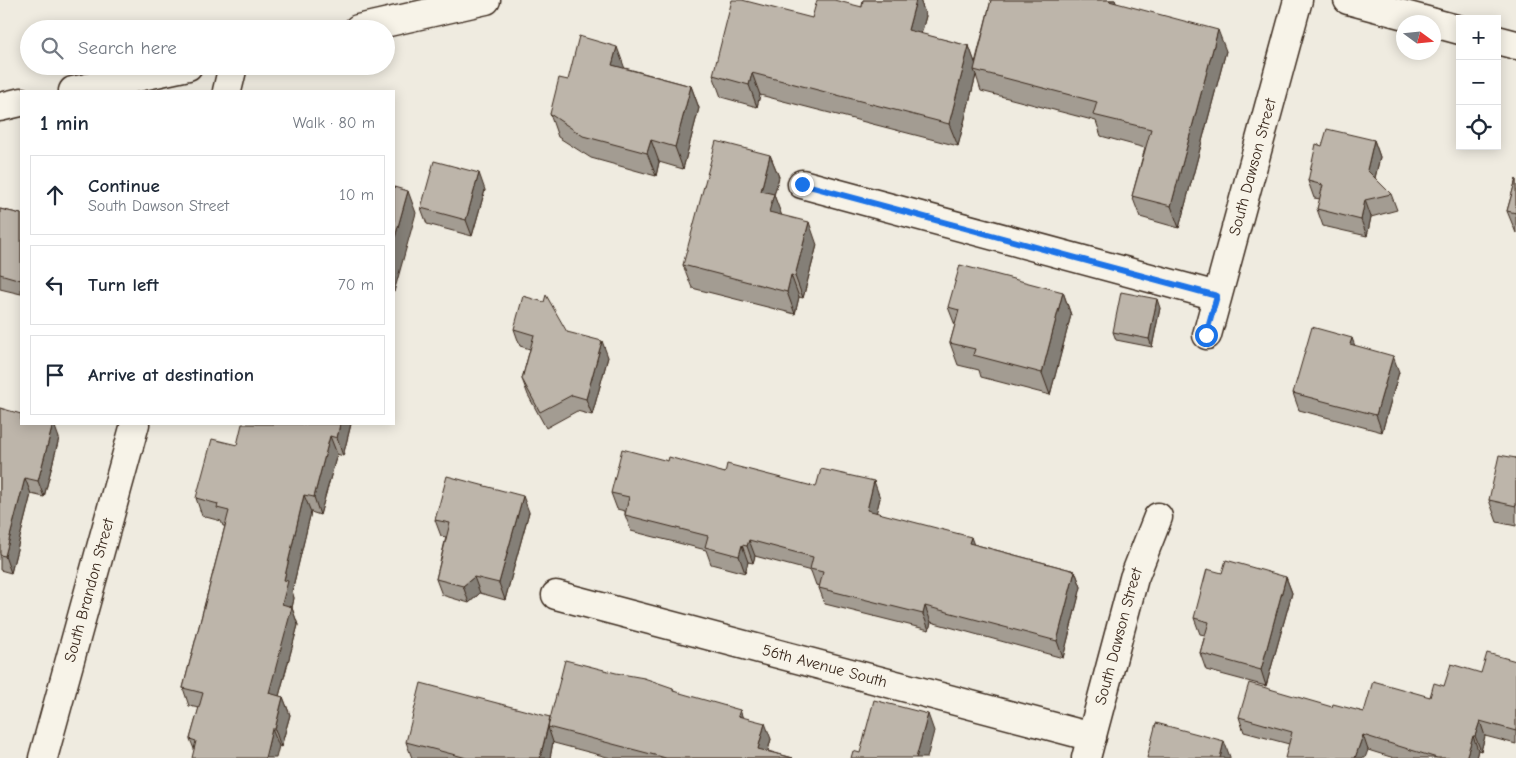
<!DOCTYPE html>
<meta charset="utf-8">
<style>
body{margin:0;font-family:"Comic Neue",sans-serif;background:#f2f2f3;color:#1f2937}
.controls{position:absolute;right:15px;top:15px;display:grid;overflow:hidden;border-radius:0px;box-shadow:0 2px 12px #0003}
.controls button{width:45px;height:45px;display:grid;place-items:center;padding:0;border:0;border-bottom:1px solid #e0e1e3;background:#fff;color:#1f2937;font:25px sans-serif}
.compass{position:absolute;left:1396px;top:15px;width:45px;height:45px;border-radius:50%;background:#fff;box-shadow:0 2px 12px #0003;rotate:105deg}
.stop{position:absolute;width:15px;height:15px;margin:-11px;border:4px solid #1a73e8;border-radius:50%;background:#fff}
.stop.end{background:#1a73e8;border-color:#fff;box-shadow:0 1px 5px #0008}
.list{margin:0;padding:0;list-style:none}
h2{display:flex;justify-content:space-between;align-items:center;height:65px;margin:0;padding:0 20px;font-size:21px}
h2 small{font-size:16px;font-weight:400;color:#747a83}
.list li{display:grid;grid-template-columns:32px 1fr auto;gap:15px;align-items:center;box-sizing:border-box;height:80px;margin:0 10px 10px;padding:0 10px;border:1px solid #e0e1e3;border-radius:0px}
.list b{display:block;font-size:19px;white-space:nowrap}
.list p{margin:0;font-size:16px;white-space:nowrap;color:#747a83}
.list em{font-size:16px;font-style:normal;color:#747a83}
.icon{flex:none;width:28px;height:28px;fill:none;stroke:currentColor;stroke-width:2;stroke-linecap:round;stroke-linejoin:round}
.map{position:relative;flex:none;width:1516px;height:758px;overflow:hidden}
.search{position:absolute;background:#fff;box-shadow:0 2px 12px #0003;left:20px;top:20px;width:375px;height:55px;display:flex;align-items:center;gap:12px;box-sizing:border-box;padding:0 18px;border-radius:28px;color:#747a83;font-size:19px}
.panel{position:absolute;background:#fff;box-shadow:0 2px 12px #0003;left:20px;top:90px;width:375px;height:335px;border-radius:0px}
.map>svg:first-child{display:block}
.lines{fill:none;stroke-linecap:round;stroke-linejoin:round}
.minor-casing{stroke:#3b2a1e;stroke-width:31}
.minor{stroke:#f7f3e8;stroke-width:28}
.wall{fill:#a39c92;stroke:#3b2a1e}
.shaded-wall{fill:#847f77;stroke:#3b2a1e}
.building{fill:#bdb5aa;stroke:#3b2a1e}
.route{stroke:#1a73e8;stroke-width:6}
.labels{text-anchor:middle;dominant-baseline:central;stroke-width:4;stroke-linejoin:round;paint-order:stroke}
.street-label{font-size:16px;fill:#3b2a1e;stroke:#f7f3e8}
</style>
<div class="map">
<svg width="1516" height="758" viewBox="0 0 1516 758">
<rect width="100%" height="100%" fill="#efebe0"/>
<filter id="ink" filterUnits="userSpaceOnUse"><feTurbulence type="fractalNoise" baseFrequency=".02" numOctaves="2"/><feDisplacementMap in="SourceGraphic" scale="10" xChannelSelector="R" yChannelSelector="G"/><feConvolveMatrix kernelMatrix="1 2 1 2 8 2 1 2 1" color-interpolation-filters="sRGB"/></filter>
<g filter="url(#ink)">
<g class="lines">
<defs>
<g id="minor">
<path d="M1348,0L1431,22"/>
<path d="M1434,23L1460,30"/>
<path d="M358,29L486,0"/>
<path d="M1497,40L1516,45"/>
<path d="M73,91L188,66"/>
<path d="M227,91L233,66"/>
<path d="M0,107L21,102"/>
<path d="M802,184L1217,296"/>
<path id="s1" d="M1207,335L1298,0"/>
<path id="s2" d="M556,595L1092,737"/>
<path id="s3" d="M43,758L135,424"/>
<path id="s4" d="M1086,758L1134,578L1158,517"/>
</g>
</defs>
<!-- minor casing -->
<use href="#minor" class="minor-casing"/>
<!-- minor -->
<use href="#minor" class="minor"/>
</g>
<!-- wall -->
<path class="wall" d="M863,0H920L926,16L921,34L969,46L975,63L991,0H1115L1116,3L1226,51L1179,228L1140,217L1132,196L1145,148L1101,136L1096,121L981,91L976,75L958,146L760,95L757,107L721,97L713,75L812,18L862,7Z
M625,68L691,86L699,108L683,169L659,162L656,176L591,158L558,137L550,114L568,80Z
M1374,140L1380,157L1375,178L1391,194L1397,210L1371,217L1367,236L1323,226L1317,209L1320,199L1314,198L1308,181L1322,146Z
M770,155L779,177L774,195L781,215L817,245L803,298L799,297L795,314L692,288L683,265Z
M1516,179V233L1507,211Z
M485,190L472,236L427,224L421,208Z
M0,209L21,214V294L0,289Z
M1063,292L1071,315L1050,395L981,377L979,370L958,365L950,343L955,325L948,307Z
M1160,308L1152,347L1116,340L1113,332Z
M514,329L567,332L608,357L592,415L577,411L546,428L528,395L522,379L530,349L520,346Z
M1355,346L1399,372L1382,432L1299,410L1293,393Z
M0,408L59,438L44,497L31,494L11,573L0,570Z
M351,424L343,456L337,454L320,515L311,512L292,591L294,598L292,608L298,625L279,696L283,697L290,715L281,747L279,746L194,749L190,739L199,708L189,706L183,688L225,526H223L221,521L202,516L196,498L237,445Z
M1516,458V526L1497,522L1489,500Z
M668,461L725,473L880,498L876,513L973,544L1075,571L1081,587L1063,658L931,622L929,630L825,604L819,588L820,586L816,585L811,571L755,556L753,563L748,562L745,573L711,564L706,550L631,531L625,515V511L617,509L611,493Z
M529,512L505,600L480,593L469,603L442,595L436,579L446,537L441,536L435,520Z
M1286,577L1292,593L1266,686L1206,670L1200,653L1205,635L1200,634L1194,618Z
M1516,661V744L1485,736L1481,751L1478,750L1476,758H1394L1368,750L1289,744L1244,732L1239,717L1332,707L1364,712L1430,697L1444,686Z
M673,688L675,692L742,717L771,739L768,751L793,758H611L554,743L553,742L550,758H412L406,742L550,717Z"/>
<!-- shaded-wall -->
<path class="shaded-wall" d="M916,0H920L926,16L916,53L908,30Z
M1110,0H1115L1120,13L1109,1Z
M1218,30L1226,51L1179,228L1171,206Z
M969,46L977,68L974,70L976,75L958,146L949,124Z
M617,47L625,69L612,65Z
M752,73L760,95L757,107L749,85Z
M691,86L699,108L683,169L675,147Z
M651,140L659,162L656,176L647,153Z
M1374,140L1380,157L1373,186L1367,170Z
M770,155L779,177L774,195L782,216L777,234L761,191Z
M479,173L485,190L472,236L466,220Z
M408,191L416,213L394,292V241Z
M1365,200L1371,217L1367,236L1361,220Z
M809,222L817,245L803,298L795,276Z
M791,275L799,297L795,314L787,292Z
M1063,292L1071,315L1050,395L1042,373Z
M1157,299L1160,308L1152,347L1149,339Z
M1352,338L1358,354L1350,344Z
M602,341L608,357L592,415L586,399Z
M1393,356L1399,372L1382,432L1376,415Z
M53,424H54L59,438L44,497L38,481Z
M340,424H351L343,456L337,438Z
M330,436L337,454L320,515L314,497Z
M25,478L31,494L11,573L5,556Z
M874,481L880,498L873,527L867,510Z
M304,495L311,512L292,591L294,598L292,608L298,625L275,711L269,693L282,604L284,580Z
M523,496L529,512L505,600L499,583Z
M971,537L977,553L969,543Z
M749,540L755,556L753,563L747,546Z
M742,545L748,562L745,573L739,556Z
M1075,571L1081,587L1063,658L1057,641Z
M474,577L480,593L469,603L463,586Z
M1286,577L1292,593L1266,686L1261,670Z
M925,606L931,622L929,630L923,614Z
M283,697L290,715L281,747L275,729Z
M740,710L746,727L738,716Z
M928,714L934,731L927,758H916Z
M1480,721L1485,736L1481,751L1475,736Z
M765,723L771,739L766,758L758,749Z
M548,727L553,742L550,758H540Z
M272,729L279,746L276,758H265Z
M1363,735L1368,750L1365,758H1355Z
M1473,736L1478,750L1476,758H1466Z
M1224,741L1230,757V758H1220Z"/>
<!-- building -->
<path class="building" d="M732,0H742L812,18L817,0H834L862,7L863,0H916L908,30L969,46L949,124L752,73L749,85L713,75Z
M991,0H1110L1109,1L1218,30L1171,206L1132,196L1151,129L1093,115L1097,102L974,70Z
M579,36L617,47L612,65L691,86L675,147L651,140L647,153L583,136L550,114L559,78L568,80Z
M1327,129L1374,140L1367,170L1391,194L1365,200L1361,220L1317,209L1323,185L1308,181L1316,144L1322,146Z
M716,141L770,155L761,191L774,194L769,212L809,222L795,276L791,275L787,292L683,265Z
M434,161L479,173L466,220L421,208Z
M1516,179V213L1507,211Z
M394,187L408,191L394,241Z
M0,209L21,214V280L0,274Z
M960,265L1063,292L1042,373L973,355L975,349L950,343L959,310L948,307Z
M1121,292L1157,299L1149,339L1113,332Z
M546,295L567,332L602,341L586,399L572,395L540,412L522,379L534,335L514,329L523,296L544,302Z
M1312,327L1352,338L1350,344L1393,356L1376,415L1293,393Z
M0,408L21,414V424H53L38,481L25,478L5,556L0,555Z
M242,424H340L337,438L330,436L314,497L304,495L284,580L288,581L282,604L292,607L269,693L283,697L275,729H272L265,758H192L196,741L190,739L203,693L183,688L229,511L217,508L218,504L196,498L212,439L237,445Z
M622,449L668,461L669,457L725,473L727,464L816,487L821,469L874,481L867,510L971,537L969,543L1075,571L1057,641L925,606L923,614L819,588L823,572L810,569L813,557L749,540L747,546L742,545L739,556L705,547L708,536L625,515L629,497L611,493Z
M1499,455L1516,458V506L1489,500Z
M447,476L523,496L499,583L474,577L463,586L436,579L450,523L435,520Z
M1226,560L1286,577L1261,670L1200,653L1209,622L1194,618L1207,569L1222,573Z
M1487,653L1516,661V731L1480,721L1475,736H1473L1466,758H1437L1363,735L1355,758H1285L1292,732L1239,717L1249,683L1332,707L1333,704L1364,712L1373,681L1430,697L1434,683L1444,686L1451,664L1481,673Z
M565,660L616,673L644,678L673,688V691L740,710L738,716L765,723L758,749L793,758H666L548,727Z
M421,683L550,717L540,758H467L406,742Z
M874,700L928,714L916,758H851L853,751L860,753Z
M1156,723L1224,741L1220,758H1147Z"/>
</g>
<g class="lines" filter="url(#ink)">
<!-- route -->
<path class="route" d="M802,184L1217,296L1206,335"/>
</g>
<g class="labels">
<!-- street labels -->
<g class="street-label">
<text stroke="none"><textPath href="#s1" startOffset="174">South Dawson Street</textPath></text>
<text stroke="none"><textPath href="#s3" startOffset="174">South Brandon Street</textPath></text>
<text stroke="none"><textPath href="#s4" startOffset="126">South Dawson Street</textPath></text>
<text stroke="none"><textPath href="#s2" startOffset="278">56th Avenue South</textPath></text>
</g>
</g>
</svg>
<div class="controls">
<button>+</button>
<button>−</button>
<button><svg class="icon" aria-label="locate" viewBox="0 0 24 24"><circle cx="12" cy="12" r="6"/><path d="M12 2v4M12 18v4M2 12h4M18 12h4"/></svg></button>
</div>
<svg class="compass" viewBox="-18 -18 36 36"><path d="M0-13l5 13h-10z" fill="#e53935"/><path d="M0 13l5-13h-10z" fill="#747a83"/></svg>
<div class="stop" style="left:1206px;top:335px"></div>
<div class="stop end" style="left:802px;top:184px"></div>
<div class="search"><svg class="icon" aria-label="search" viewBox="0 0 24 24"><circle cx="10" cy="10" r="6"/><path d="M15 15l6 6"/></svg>Search here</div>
<section class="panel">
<h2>1 min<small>Walk · 80 m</small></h2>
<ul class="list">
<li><svg class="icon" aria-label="ahead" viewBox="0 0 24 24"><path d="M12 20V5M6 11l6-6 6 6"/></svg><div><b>Continue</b><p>South Dawson Street</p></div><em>10 m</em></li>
<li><svg class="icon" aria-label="left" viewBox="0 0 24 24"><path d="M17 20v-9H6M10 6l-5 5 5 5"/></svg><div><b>Turn left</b></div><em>70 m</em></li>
<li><svg class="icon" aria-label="arrive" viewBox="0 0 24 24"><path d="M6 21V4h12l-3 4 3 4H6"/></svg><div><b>Arrive at destination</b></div></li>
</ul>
</section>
</div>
